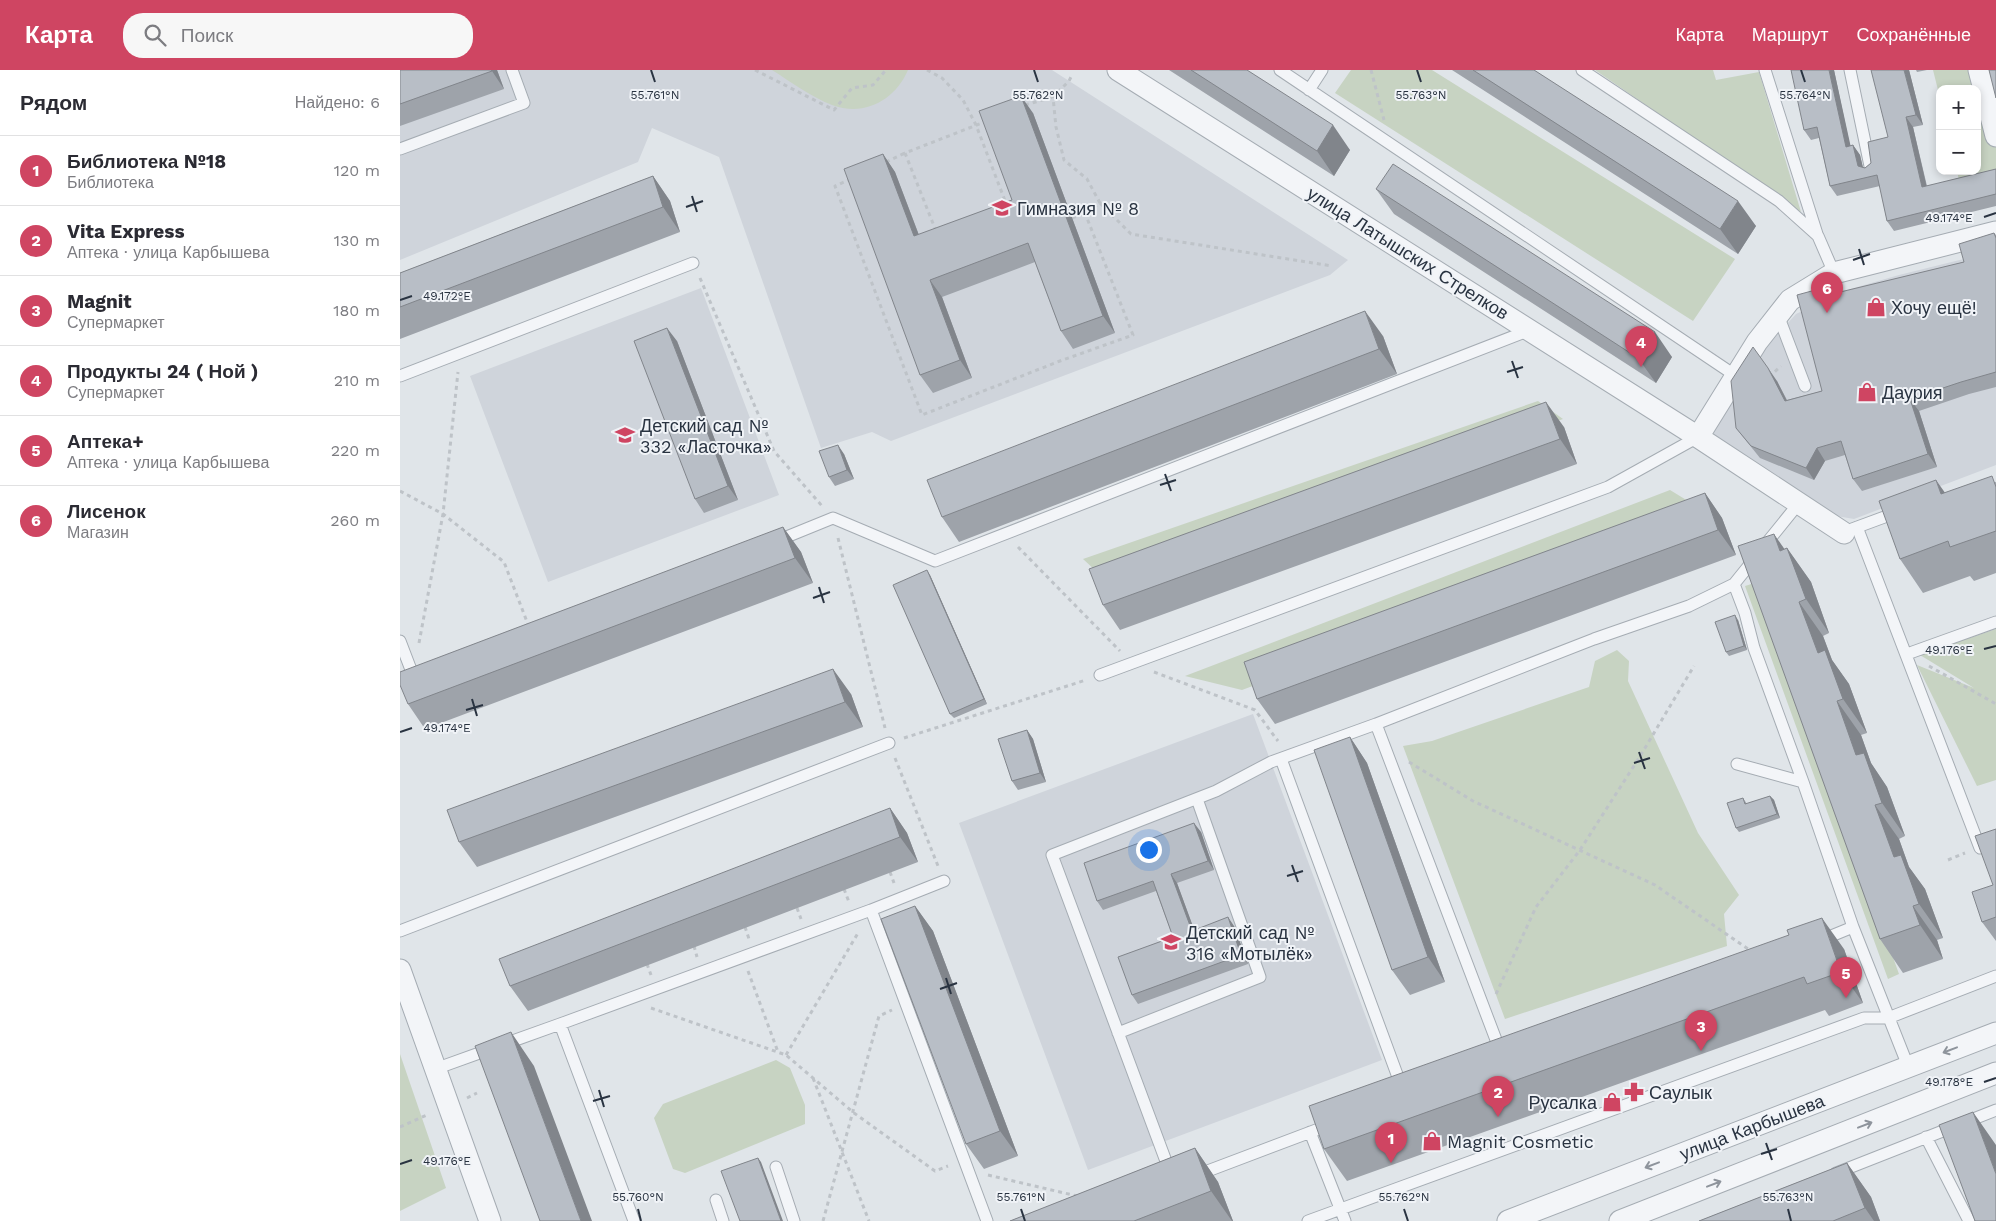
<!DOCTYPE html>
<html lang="ru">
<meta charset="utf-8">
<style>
body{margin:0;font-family:"Work Sans",sans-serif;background:#f7f7f7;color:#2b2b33}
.controls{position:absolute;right:15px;top:15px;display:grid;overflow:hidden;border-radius:10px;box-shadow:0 2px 8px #0003}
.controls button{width:45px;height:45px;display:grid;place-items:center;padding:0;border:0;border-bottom:1px solid #e1e1e2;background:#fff;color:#2b2b33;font:25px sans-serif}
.you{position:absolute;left:748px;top:779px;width:18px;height:18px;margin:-12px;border:4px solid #fff;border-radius:50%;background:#1a73e8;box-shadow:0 0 0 8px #1a73e833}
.badge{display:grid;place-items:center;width:32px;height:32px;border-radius:50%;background:#cf4562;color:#fff;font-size:16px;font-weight:700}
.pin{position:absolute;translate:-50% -41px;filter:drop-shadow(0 1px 2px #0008)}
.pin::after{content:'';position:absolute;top:26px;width:18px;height:15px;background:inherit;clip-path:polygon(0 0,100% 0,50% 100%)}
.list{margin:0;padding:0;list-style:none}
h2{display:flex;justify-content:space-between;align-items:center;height:65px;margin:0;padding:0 20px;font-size:21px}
h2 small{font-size:16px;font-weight:400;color:#7c7c81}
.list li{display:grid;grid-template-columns:32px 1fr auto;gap:15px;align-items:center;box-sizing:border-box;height:70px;padding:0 20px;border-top:1px solid #e1e1e2}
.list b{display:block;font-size:19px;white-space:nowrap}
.list p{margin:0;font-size:16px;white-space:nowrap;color:#7c7c81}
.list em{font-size:16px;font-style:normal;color:#7c7c81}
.icon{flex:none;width:28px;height:28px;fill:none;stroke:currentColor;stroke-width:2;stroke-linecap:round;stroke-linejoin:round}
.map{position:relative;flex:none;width:1596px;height:1151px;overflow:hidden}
header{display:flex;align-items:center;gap:30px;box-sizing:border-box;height:70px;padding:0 25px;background:#cf4562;color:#fff}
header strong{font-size:24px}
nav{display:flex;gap:28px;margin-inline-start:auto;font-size:18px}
.search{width:350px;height:45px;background:#f7f7f7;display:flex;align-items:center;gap:12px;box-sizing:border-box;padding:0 18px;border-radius:20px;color:#7c7c81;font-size:19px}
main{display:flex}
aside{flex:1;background:#fff}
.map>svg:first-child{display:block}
.built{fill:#cfd4db}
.green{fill:#c7d3c2}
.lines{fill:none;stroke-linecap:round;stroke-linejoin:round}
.lane-casing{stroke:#a5acb3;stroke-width:13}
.street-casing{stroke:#a5acb3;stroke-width:23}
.path{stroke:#bec3c8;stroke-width:3;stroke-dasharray:4 4;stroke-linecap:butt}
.lane{stroke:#f3f5f8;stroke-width:11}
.street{stroke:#f3f5f8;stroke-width:21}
.wall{fill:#9ea3aa}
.shaded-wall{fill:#81858b}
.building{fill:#b8bec6;stroke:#81858b}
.oneway{stroke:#8e949c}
.ticks{fill:none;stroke:#293341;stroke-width:2}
.labels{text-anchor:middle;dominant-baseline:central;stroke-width:4;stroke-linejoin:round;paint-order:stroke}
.poi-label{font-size:18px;fill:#293341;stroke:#f0f3f7;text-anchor:start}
.street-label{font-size:18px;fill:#293341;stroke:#f0f3f7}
.ticks-label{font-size:12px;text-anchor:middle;fill:#293341;stroke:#f0f3f7;stroke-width:4;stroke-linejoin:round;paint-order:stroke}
</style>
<header>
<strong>Карта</strong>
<div class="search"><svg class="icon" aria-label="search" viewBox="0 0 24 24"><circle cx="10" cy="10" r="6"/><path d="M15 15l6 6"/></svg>Поиск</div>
<nav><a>Карта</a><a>Маршрут</a><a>Сохранённые</a></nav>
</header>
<main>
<aside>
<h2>Рядом<small>Найдено: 6</small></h2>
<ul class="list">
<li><span class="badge">1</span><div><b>Библиотека №18</b><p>Библиотека</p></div><em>120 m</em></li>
<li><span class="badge">2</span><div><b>Vita Express</b><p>Аптека · улица Карбышева</p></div><em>130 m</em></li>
<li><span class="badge">3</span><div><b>Magnit</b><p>Супермаркет</p></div><em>180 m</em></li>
<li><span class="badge">4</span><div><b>Продукты 24 ( Ной )</b><p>Супермаркет</p></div><em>210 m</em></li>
<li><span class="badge">5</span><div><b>Аптека+</b><p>Аптека · улица Карбышева</p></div><em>220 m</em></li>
<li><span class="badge">6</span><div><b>Лисенок</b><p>Магазин</p></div><em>260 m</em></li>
</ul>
</aside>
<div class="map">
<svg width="1596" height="1151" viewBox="0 0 1596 1151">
<rect width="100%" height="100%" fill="#e0e5e9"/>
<!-- built -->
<path class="built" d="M0,0H652L948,190L930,205L491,371L472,362L421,378L319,87L252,58L238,92L0,190Z
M1596,181V395L1454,449L1425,444L1310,365L1364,279L1396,244L1447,220L1499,205Z
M301,218L379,425L148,512L70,306Z
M853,644L982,990L688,1100L559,753Z"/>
<!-- green -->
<path class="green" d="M372,0H508C495,30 465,47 432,35C411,27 391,12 372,0Z
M951,0H1032L1335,189L1293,251L935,23Z
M1195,0H1313L1316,10L1359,2L1401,142Z
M1533,0H1576L1596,78V110L1561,120L1557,101H1577V19H1540V28Z
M1138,331L1163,349L709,513L683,489Z
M1270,420L1311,445L842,620L785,606Z
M1358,512L1499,904L1488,909L1345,516Z
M1596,559V710L1577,716L1517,595L1574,618L1520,585Z
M1217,580L1229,591L1228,611L1298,763L1339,825L1324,844L1327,876L1105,949L1003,676L1032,671L1189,617L1195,591Z
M0,984L46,1118L0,1141Z
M376,990L390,998L405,1035V1054L285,1103L273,1099L254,1048L263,1034Z"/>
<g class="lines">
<defs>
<path id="lane" d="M880,0L1336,306
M1182,0L1379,131L1418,166L1434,203
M1365,0L1417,164
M1450,0L1471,101
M909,20L922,0
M0,79L124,33L112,0
M1378,245L1405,316
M0,306L293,193
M1457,457L1580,778L1596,772
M1452,459L1498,442
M374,472L433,448L535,491L1130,260
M1365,475L1399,433
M1334,514L1355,488
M0,571L13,605
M1507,584L1596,552
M700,605L1208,417L1298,367
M881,689L1002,1018
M1337,694L1403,712
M471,840L544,811
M0,861L489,673
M1419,871L1453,857L1508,996
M718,963L860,907L797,729
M1101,983L976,654L1194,569L1289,536L1334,514L1345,543L1354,578L1403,712L1453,857
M35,999L160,954
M910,1062L945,1151
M1526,1067L1569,1151
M376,1097L394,1151
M770,1102L652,785L816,721L871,692L976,654
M1436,1103L1596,1040
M797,1105L932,1054
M316,1130L323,1151
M234,1151L160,954L471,840L587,1151
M908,1151L1464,948H1488L1596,906"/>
<path id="street" d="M718,0L1298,367L1444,463
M1579,0L1596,66
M1298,367L1357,272L1390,230L1434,203L1596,162
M0,900L90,1151
M1108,1151L1596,963
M1220,1151L1596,1003"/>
</defs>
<!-- lane casing -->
<use href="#lane" class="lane-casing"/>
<!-- street casing -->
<use href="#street" class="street-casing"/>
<!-- path -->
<path class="path" d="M355,0L434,40L452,18L473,15L486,0
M527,0L542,8L563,30L576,55L607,136
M971,0L984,50
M625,35L653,27
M486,92L505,83
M451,109L435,116L522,345L660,291L733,265L685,143
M700,133L731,164L932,196
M672,148L685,143L700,133L687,109L664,90L656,57L653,27L669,11L672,5
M536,161L505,83L587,51
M300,208L374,381L422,436
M1369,307L1381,296
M0,421L43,444L104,492L129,557
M438,468L485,658
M618,477L720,581
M19,573L43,444L58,302
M1529,596L1596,634
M754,602L855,640L878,671
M504,668L686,610
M495,688L538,796
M1009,692L1073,731L1255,815L1351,881
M1548,790L1565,783
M490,802L494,813
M444,819L449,832
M397,838L401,849
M345,857L349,869
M294,876L297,887
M247,894L251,905
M348,901L378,982
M1096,924L1136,837L1180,780L1239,688L1294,596
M251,938L386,985L454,1043L535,1101L548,1096
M386,985L458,863
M413,1008L469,1151
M67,1028L77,1023
M0,1057L29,1044
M588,1105L677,1126
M423,1151L479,946L492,940"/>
<!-- lane -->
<use href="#lane" class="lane"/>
<!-- street -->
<use href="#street" class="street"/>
</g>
<!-- wall -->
<path class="wall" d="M0,0H97L104,19L0,56Z
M769,0H847L950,80L934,106Z
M1052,0H1134L1356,156L1338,184Z
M1434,0L1450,76L1453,75L1460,85L1463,98H1465L1471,93L1488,67L1509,0L1523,55L1513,57L1527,116L1596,99V136L1494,161L1487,151L1480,116L1437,126L1430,116L1419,68L1411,70L1404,60Z
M1516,0H1527L1517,2Z
M633,43L715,263L673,279L661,261L635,192L542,227L572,308L533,323L520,305L483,84L495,102L519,165L612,130Z
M253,106L270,131L280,162L0,269V203Z
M976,119L1272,287L1256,313L994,144Z
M1594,163L1596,165V317L1569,324L1519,341L1537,397L1462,421L1453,409L1445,385L1425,391L1414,410L1360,388L1336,358L1377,311L1387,330L1422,321L1435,224L1564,192Z
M983,266L997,304L559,472L542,447Z
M277,271L338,430L304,443L295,429Z
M1164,357L1177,394L720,560L703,535Z
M444,384L454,409L435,416L429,407Z
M1596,412V503L1574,511L1570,506L1523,523L1500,489L1545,423Z
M1305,423L1322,448L1336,485L875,654L857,629Z
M383,457L401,482L413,513L25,659L8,634Z
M1387,478L1411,512L1429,563L1423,566L1432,590L1449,614L1467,663L1461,665L1471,693L1487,717L1505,766L1499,769L1509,797L1525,819L1543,868L1537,870L1543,889L1503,903L1480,869L1385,479Z
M530,505L587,634L554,648L550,644Z
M1338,550L1347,580L1329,586L1326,582Z
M451,624L463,657L77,797L59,772Z
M627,660L633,669L646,712L618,720L612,711Z
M950,667L967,693L1045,912L1010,925L992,900Z
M1370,726L1374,730L1380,748L1339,762L1336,758L1343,728L1347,734Z
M490,738L507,763L518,792L128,941L110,916Z
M1596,759V871L1582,852L1593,815Z
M801,762L814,800L777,813L794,860L834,856L848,894L738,934L732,925L773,867L756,821L703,840L697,831Z
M515,836L533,861L618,1086L584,1099L566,1074Z
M1444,879L1463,933L1429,946L1425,940L947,1111L924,1079Z
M795,1078L818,1112L833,1151H610Z
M1447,1093L1471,1127L1480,1151H1299Z"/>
<!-- shaded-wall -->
<path class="shaded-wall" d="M91,0H97L104,19L92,1Z
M1429,0H1434L1453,87L1446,77Z
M1504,0H1509L1523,55L1516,45Z
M621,26L633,43L715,263L703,246Z
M1506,47L1513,57L1529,127L1522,117Z
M933,55L950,80L934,106L917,81Z
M1453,75L1460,85L1465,106L1458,96Z
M483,84L495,102L526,184L514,166Z
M253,106L270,131L280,162L263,137Z
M1338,131L1356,156L1338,184L1320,159Z
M530,210L542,227L572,308L560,290Z
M1430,216L1438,228L1432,224Z
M965,241L983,266L997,304L979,279Z
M267,258L277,271L338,430L328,416Z
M1255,262L1272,287L1256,313L1238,288Z
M1368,298L1377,311L1393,343L1385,331Z
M1510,329L1519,341L1537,397L1528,384Z
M1146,332L1164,357L1177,394L1160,369Z
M438,375L444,384L454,409L447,400Z
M1417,378L1425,391L1414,410L1406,398Z
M1536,410L1560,444L1541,424Z
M1305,423L1322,448L1336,485L1318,460Z
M383,457L401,482L413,513L395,488Z
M1374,464L1390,487L1387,478L1411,512L1429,563L1406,529L1380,481Z
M527,500L530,505L587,634L584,629Z
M1399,532L1423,566L1432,590L1449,614L1467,663L1443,629L1418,583Z
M1335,545L1338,550L1347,580L1344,576Z
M433,599L451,624L463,657L445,632Z
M1437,631L1461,665L1471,693L1487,717L1505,766L1482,733L1456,685Z
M627,660L633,669L646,712L640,703Z
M950,667L967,693L1045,912L1028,887Z
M1370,726L1374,730L1380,748L1377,744Z
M1475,735L1499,769L1509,797L1525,819L1543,868L1519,834L1494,787Z
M490,738L507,763L518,792L500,767Z
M794,753L801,762L814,800L808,791Z
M771,804L777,813L798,870L792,861Z
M515,836L533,861L618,1086L600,1061Z
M1513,836L1537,870L1543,889L1520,855Z
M828,847L834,856L848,894L841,885Z
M1422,848L1444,879L1463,933L1441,902Z
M111,962L134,996L192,1151H181Z
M1573,1042L1596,1075V1104Z
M795,1078L818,1112L833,1151H832L811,1121Z
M358,1088L361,1092L383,1151H381Z
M1447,1093L1471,1127L1480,1151H1474L1465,1138Z"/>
<!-- building -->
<path class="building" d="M0,0H91L92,1L0,34Z
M791,0H847L933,55L917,81Z
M1073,0H1134L1338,131L1320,159Z
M1391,0H1429L1446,77L1453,75L1458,96L1465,98L1471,93L1468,72L1488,67L1471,0H1504L1516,45L1506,47L1522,117L1596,99V124L1487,151L1477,105L1430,116L1417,57L1404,60Z
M1589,0H1596V28Z
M621,26L703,246L661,261L628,173L530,210L560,290L520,305L444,99L483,84L514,166L612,130L579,41Z
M993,94L1255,262L1238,288L976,119Z
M253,106L263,137L0,237V203Z
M1594,163L1596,168V302L1561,312L1510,329L1528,384L1453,409L1441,371L1417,378L1406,398L1351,376L1336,358L1331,311L1353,277L1368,298L1385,331L1422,321L1397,225L1430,216L1432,224L1564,192L1559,174Z
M965,241L979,279L542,447L527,410Z
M267,258L328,416L295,429L234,271Z
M1146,332L1160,369L703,535L689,499Z
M438,375L447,400L429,407L419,381Z
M1592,406L1596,417V461L1550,477L1548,471L1500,489L1479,431L1536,410L1541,424Z
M1305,423L1318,460L857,629L844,592Z
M383,457L395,488L8,634L0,615V602Z
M1374,464L1380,481L1387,478L1406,529L1399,532L1418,583L1425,580L1443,629L1437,631L1456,685L1464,683L1482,733L1475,735L1494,787L1501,785L1519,834L1513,836L1520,855L1480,869L1338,476Z
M527,500L584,629L550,644L493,515Z
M1335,545L1344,576L1326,582L1315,552Z
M433,599L445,632L59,772L47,740Z
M627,660L640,703L612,711L598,669Z
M950,667L1028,887L992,900L914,680Z
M1370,726L1377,744L1336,758L1327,733L1343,728L1345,734Z
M490,738L500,767L110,916L99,889Z
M794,753L808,791L771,804L792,861L828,847L841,885L732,925L718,887L773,867L753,811L697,831L684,793Z
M1596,759V847L1582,852L1572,822L1593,815L1575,766Z
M515,836L600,1061L566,1074L481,849Z
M1422,848L1441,902L1407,914L1404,907L924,1079L909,1036L1389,865L1387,860Z
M111,962L181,1151H140L75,976Z
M1573,1042L1596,1104V1151H1575L1539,1055Z
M795,1078L811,1121L734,1151H610Z
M358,1088L381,1151H340L321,1101Z
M1447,1093L1465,1138L1433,1151H1299Z"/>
<!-- one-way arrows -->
<defs><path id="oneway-shaft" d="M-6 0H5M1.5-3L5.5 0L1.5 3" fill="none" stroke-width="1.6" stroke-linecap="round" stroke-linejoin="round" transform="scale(1.25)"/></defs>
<g class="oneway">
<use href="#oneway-shaft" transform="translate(1550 980) rotate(159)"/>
<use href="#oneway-shaft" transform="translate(1465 1055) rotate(-21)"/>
<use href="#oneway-shaft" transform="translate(1252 1095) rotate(159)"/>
<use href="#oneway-shaft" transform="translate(1314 1114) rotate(-21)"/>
</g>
<!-- ticks -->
<path class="ticks" d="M251,0L255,12M634,0L638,12M1017,0L1021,12M1401,0L1405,12M292,126L297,142M286,137L303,131M1584,147L1596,143M1459,179L1464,195M1453,190L1470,184M0,230L12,226M1112,291L1118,308M1107,302L1123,297M765,404L771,421M760,415L776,410M419,517L424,533M413,528L430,522M1584,579L1596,576M72,629L77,646M66,640L83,635M0,662L12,658M1239,682L1245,699M1234,693L1250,688M892,795L898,812M887,806L903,801M546,908L551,924M540,919L557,913M1584,1012L1596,1008M199,1020L204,1037M193,1031L210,1026M1366,1073L1372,1090M1361,1084L1377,1079M0,1094L12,1090M238,1139L241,1151M621,1139L625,1151M1004,1139L1008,1151M1388,1139L1391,1151"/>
<!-- icons -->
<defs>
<symbol id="school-bare" viewBox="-9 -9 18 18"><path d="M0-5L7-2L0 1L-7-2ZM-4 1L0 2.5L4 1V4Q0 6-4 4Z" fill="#cf4562" stroke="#f0f3f7" stroke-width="2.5" paint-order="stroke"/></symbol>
<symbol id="shop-bare" viewBox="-9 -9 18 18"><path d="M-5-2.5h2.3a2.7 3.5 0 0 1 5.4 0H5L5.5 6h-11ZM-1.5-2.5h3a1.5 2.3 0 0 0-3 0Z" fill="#cf4562" stroke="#f0f3f7" stroke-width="2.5" paint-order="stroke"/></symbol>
<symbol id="pharmacy-bare" viewBox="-9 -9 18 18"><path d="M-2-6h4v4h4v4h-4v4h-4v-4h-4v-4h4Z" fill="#cf4562" stroke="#f0f3f7" stroke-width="2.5" paint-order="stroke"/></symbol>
</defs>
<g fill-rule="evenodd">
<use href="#school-bare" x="588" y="124" width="28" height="28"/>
<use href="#shop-bare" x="1462" y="223" width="28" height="28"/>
<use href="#shop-bare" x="1453" y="308" width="28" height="28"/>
<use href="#school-bare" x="211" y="351" width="28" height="28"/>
<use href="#school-bare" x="757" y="858" width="28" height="28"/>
<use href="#pharmacy-bare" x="1220" y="1008" width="28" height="28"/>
<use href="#shop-bare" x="1198" y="1018" width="28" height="28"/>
<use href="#shop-bare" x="1018" y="1057" width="28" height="28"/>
</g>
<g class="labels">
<!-- poi labels -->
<g class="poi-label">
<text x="617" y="138">Гимназия № 8</text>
<text x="1491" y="237">Хочу ещё!</text>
<text x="1482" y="322">Даурия</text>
<text x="240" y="355">Детский сад №<tspan x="240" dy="21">332 «Ласточка»</tspan></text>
<text x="786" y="862">Детский сад №<tspan x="786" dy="21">316 «Мотылёк»</tspan></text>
<text x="1249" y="1022">Саулык</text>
<text x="1197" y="1032" text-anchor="end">Русалка</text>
<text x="1047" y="1071">Magnit Cosmetic</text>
</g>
<!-- street labels -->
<g class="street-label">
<text transform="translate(1008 183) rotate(32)">улица Латышских Стрелков</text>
<text transform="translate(1352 1057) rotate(-21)">улица Карбышева</text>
</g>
</g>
<g class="ticks-label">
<text x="255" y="29">55.761°N</text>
<text x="638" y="29">55.762°N</text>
<text x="1021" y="29">55.763°N</text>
<text x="1405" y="29">55.764°N</text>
<text x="1549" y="152">49.174°E</text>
<text x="47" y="230">49.172°E</text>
<text x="1549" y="584">49.176°E</text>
<text x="47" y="662">49.174°E</text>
<text x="1549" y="1016">49.178°E</text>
<text x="47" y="1095">49.176°E</text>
<text x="238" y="1131">55.760°N</text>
<text x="621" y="1131">55.761°N</text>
<text x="1004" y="1131">55.762°N</text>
<text x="1388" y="1131">55.763°N</text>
</g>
</svg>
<div class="controls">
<button>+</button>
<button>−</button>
</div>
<div class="you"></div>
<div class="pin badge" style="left:991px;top:1093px">1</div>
<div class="pin badge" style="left:1098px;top:1047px">2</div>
<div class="pin badge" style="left:1301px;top:981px">3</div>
<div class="pin badge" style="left:1241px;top:297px">4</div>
<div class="pin badge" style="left:1446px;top:928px">5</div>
<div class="pin badge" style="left:1427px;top:243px">6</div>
</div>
</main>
